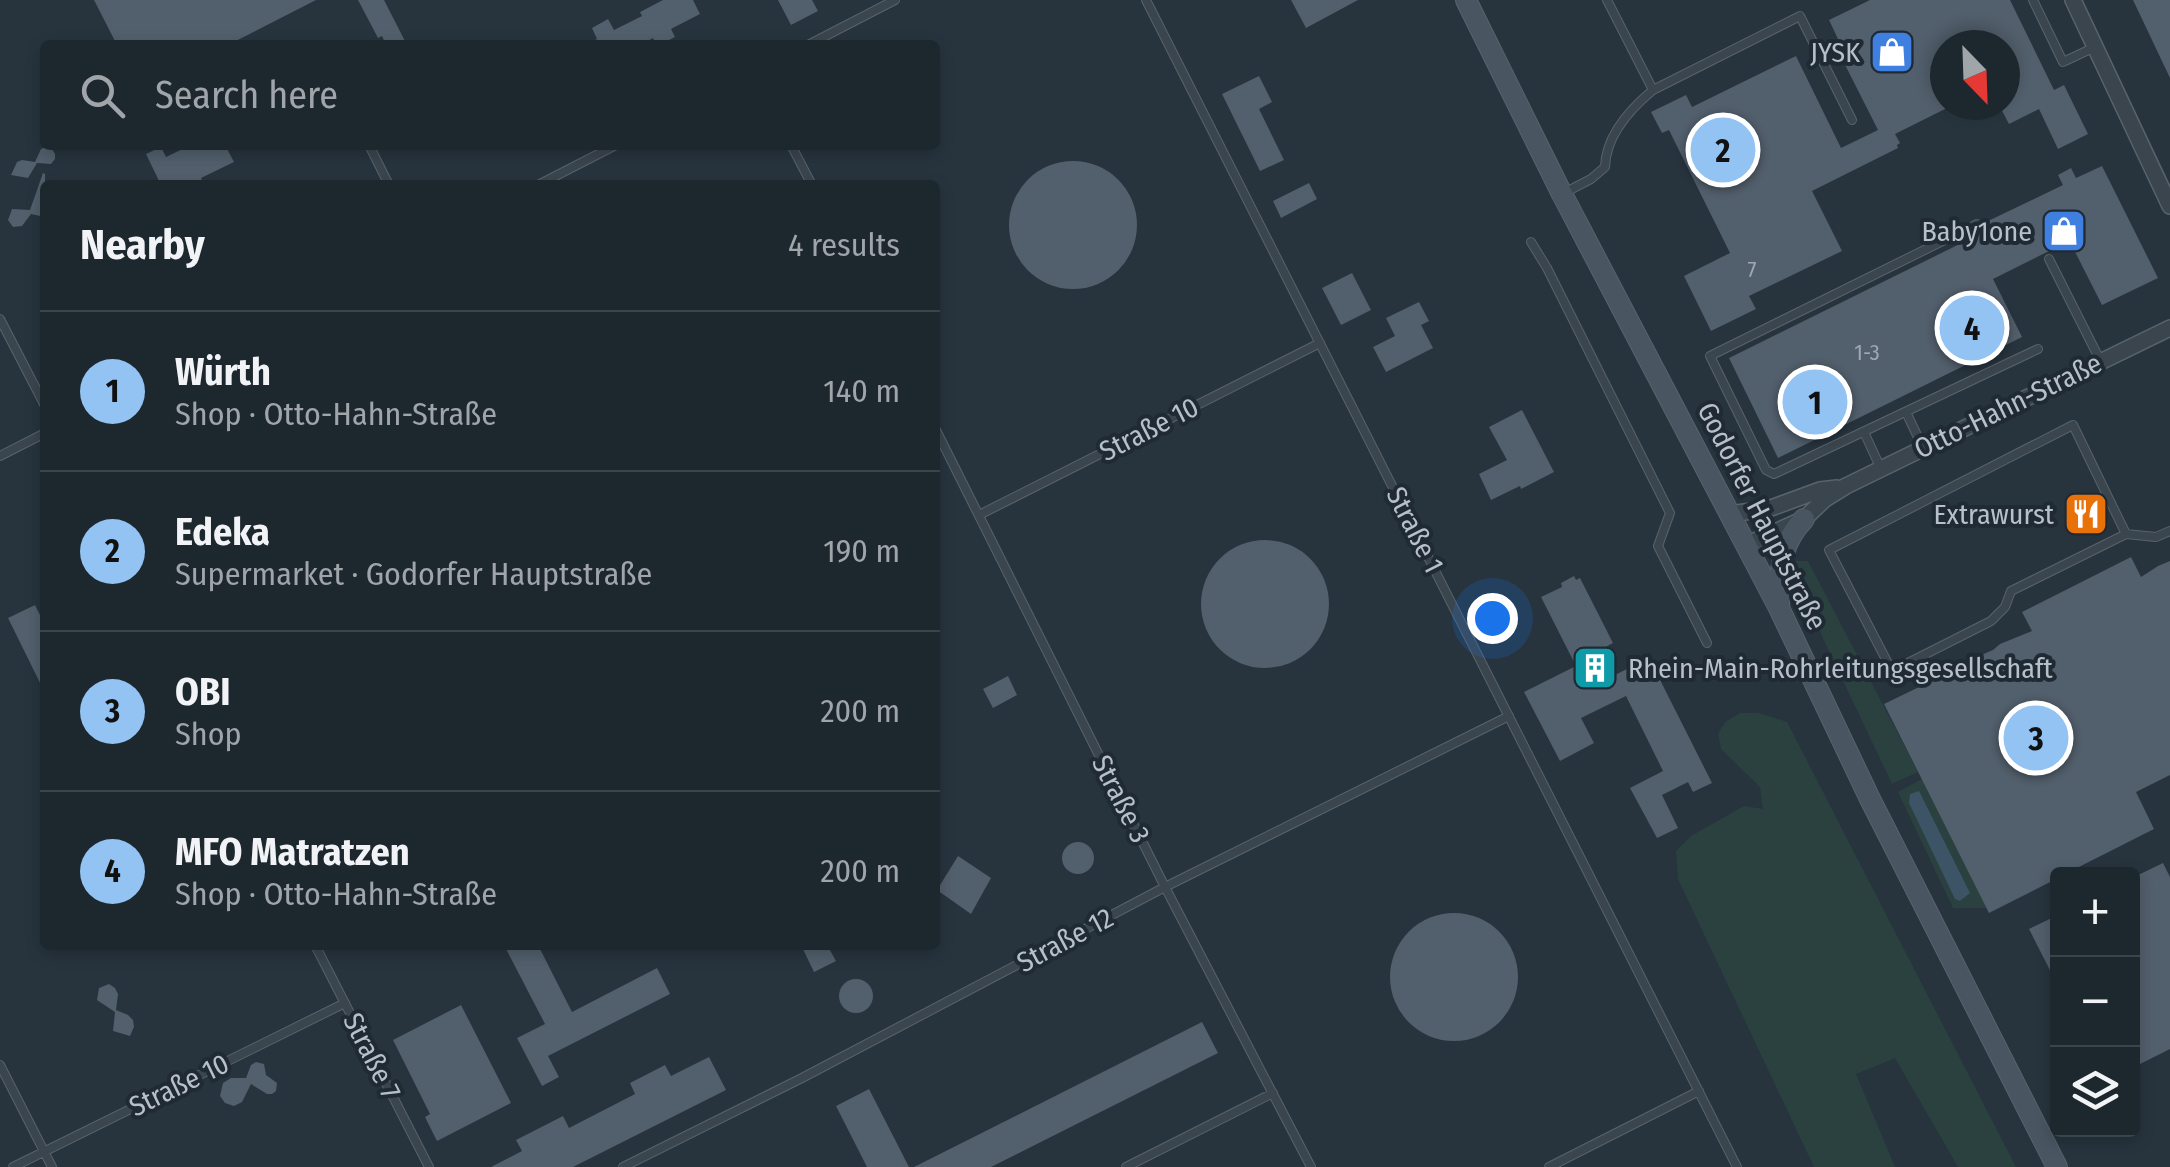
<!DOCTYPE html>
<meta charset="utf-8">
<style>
body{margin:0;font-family:"Fira Sans Condensed",sans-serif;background:#2a333a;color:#f1f3f6}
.controls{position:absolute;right:30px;bottom:30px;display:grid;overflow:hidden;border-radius:10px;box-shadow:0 5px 15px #0003}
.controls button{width:90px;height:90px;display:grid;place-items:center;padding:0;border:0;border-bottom:2px solid #3b444a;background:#1d272e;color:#f1f3f6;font:50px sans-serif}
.compass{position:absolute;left:1930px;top:30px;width:90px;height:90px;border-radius:50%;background:#1d272e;box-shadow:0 5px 15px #0003;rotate:157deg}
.you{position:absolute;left:1492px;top:618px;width:35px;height:35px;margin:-25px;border:8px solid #fff;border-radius:50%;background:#1a73e8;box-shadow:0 0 0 15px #1a73e833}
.badge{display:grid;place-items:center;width:65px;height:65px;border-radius:50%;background:#93c3f2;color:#111;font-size:32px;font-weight:700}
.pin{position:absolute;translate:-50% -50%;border:5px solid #fff;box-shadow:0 2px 10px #0006}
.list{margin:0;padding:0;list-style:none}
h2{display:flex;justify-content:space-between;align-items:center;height:130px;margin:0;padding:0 40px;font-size:42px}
h2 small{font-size:32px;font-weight:400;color:#a0a5aa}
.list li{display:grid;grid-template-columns:65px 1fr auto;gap:30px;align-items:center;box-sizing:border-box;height:160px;padding:0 40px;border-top:2px solid #3b444a}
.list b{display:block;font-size:38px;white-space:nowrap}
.list p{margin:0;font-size:32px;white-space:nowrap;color:#a0a5aa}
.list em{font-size:32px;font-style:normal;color:#a0a5aa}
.icon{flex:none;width:55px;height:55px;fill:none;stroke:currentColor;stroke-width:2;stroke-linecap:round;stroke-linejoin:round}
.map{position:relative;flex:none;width:2170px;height:1167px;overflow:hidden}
.search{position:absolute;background:#1d272e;box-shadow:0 5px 15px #0003;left:40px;top:40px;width:900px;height:110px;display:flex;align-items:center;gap:25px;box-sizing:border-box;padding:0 35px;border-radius:10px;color:#a0a5aa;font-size:38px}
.panel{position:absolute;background:#1d272e;box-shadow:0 5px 15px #0003;left:40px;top:180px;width:900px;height:770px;border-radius:10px}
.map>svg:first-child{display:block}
.green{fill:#2a4140}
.water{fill:#3d5366}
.building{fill:#525f6c}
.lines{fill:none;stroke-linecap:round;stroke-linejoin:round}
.service-casing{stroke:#58636c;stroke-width:10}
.minor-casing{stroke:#58636c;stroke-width:18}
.secondary-casing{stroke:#58636c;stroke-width:22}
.service{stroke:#3b454e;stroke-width:8}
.minor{stroke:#3b454e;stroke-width:15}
.secondary{stroke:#495561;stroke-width:20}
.labels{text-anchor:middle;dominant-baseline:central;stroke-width:8;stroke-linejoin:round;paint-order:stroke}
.number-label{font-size:22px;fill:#9ea8b2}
.poi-label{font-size:28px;fill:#b7c0c9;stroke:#1f2a34;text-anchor:end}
.street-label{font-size:28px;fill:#b7c0c9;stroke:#1f2a34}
</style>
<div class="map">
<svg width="2170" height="1167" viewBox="0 0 2170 1167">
<rect width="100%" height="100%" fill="#27343e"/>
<!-- green -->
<path class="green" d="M1796,561H1808L1918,772L1892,784L1802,594L1795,575Z
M1740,713H1759L1787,722L2016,1167H1958L1895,1058L1856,1074L1895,1167H1814L1678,879L1676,851L1691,836L1744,806L1763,809L1760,787L1721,749L1718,734L1725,722Z
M1922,779L1987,908H1953L1898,792Z"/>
<!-- water -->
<path class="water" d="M1919,791L1970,893L1960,901L1955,899L1909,803L1910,794Z"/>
<!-- building -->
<path class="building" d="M94,0H316L228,45H117Z
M358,0H384L407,45H386L382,36L378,38Z
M663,0H693L700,14L671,29L675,37L659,45H656L653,38L640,45H585L597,39L592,28L608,19L614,30L642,16L640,12Z
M778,0H812L818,11L791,25Z
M1291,0H1358L1306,28Z
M1870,0H2010L2054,90L2064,85L2088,134L2058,149L2039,109L2009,124L1999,105H2005V45H1945V109L1895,134L1900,143L1897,145L1898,148L1812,191L1842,251L1749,296L1756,309L1711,331L1684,276L1730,253L1669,130L1662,133L1651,112L1686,95L1692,107L1796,56L1841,148L1878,130L1833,41L1838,39L1829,20Z
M2133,0H2170V78Z
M1259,76L1272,102L1259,109L1284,160L1260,171L1222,94Z
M191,145H225L234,162L201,178L204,185H161L146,154L161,147L166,157Z
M46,147L52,149L55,154V159L51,164L37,163L28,178L11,175L17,162L22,160L35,162L41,149Z
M1009 225a64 64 0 1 1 128 0a64 64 0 1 1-128 0Z
M2102,166L2158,278L2102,305L2070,242L2047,252L1993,279L2022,337L1778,458L1729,358L1992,228L1988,221L2063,185L2058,175L2071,168L2076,178Z
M43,173L45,174V217L31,214L22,226L13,227L8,220L12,209L30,210Z
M1309,183L1317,199L1281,218L1273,201Z
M1352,273L1371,310L1341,325L1322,288Z
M1419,302L1429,321L1421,325L1433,348L1386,372L1373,347L1395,336L1386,318Z
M1522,410L1554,472L1521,489L1520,486L1491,500L1479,474L1507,460L1489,427Z
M1201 604a64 64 0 1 1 128 0a64 64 0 1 1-128 0Z
M2131,557L2141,577L2158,566L2170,561V775L2136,792L2154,829L2065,874H2058V878L1989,913L1884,704L1946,674L1960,664L1993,650L2000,644L2032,631L2022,612Z
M1574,576L1576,580L1580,578L1613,643L1602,649L1615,675L1649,658L1712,783L1693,792L1688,782L1662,795L1678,828L1657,838L1630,788L1663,771L1626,696L1581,718L1594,743L1560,761L1524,692L1576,666L1541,597L1562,587L1561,583Z
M35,605L45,625V693L8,618Z
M1008,676L1017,695L993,708L983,689Z
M1062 858a16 16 0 1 1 32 0a16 16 0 1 1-32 0Z
M958,856L991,878L971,914L937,890Z
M2163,863L2170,877V1049L2132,1068V878Z
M1390 977a64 64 0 1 1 128 0a64 64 0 1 1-128 0Z
M2058,915V986L2029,929Z
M504,945H538L572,1012L657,968L670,994L548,1056L559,1077L542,1086L517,1038L545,1024Z
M801,945H827L836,961L814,972Z
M839 996a17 17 0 1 1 34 0a17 17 0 1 1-34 0Z
M109,984L115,988L118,994L116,1010L128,1015L133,1020L134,1027L130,1036L113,1031L115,1012L97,1000L99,988Z
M461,1005L511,1103L437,1141L425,1117L430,1114L393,1040Z
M1202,1022L1218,1053L991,1167H914Z
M709,1057L726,1090L573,1167H491L522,1151L516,1140L563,1116L569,1128L635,1094L630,1083L665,1065L671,1076Z
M256,1062L264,1064L266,1075L277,1083L276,1091L272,1094H267L251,1084L242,1102L234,1106L225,1103L220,1096L223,1083L231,1078H246L251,1065Z
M869,1089L909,1167H867L836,1106Z"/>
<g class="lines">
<defs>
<path id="service" d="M1146,0L1737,1167
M1607,0L1653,90
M2033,0L2063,62L2095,47
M808,45L895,0
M369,145L389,185
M791,145L812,185
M538,185L616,145
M1562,194L1591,179L1605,167C1606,136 1630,109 1653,90L1800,16L1852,120
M1977,224L1710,356L1766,470L1774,474L2038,349
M1531,242L1547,268L1670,513L1658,546L1707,643
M2049,259L2100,360
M0,319L45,406
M1906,412L1923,448
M935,428L1165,887L1311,1167
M1864,432L1881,469
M0,456L45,433
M979,515L1320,343
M2126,534L2073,425L1829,550L1892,671L1991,621L2005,607L2011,591L2126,534L2156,537L2170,531
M315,945L429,1167
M0,1065L52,1167
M13,1167L345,1003
M623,1167L802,1078L1165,887L1509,716
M1126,1167L1273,1093
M1549,1167L1699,1091"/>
<path id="minor" d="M2073,0L2170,206
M1731,514L1771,508L1820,490L1837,488
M1746,545L1804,519L1825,499L1846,486L2170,328"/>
<path id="secondary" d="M1466,0L1562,194L1779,608L1870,799L2057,1167
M1779,606C1781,571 1778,546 1804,519"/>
</defs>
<!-- service casing -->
<use href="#service" class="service-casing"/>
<!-- minor casing -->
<use href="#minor" class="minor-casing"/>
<!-- secondary casing -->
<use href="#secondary" class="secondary-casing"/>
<!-- service -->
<use href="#service" class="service"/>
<!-- minor -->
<use href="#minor" class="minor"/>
<!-- secondary -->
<use href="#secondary" class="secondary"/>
</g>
<!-- icons -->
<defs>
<symbol id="shop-square" viewBox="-11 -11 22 22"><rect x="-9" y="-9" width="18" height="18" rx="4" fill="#3f7fe0" stroke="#1f2a34"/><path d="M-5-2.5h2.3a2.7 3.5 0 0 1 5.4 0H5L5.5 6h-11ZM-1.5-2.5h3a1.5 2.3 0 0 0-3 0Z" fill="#fff"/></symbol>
<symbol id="restaurant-square" viewBox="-11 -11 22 22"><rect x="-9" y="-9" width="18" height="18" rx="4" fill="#e8710a" stroke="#1f2a34"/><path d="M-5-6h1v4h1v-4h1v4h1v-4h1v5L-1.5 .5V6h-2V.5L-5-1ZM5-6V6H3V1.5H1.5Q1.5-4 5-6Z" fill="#fff"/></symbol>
<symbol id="building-square" viewBox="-11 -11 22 22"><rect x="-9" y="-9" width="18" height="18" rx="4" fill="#0f9aa8" stroke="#1f2a34"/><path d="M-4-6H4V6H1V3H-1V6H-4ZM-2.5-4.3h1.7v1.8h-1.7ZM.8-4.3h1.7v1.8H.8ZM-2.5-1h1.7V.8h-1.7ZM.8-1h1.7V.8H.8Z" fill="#fff"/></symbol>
</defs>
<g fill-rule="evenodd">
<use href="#shop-square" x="1867" y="27" width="50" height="50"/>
<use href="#shop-square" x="2039" y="206" width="50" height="50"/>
<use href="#restaurant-square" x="2061" y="489" width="50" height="50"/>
<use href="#building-square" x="1570" y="643" width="50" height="50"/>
</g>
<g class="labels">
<!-- number labels -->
<g class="number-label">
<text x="1752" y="269">7</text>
<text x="1867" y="352">1-3</text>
</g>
<!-- poi labels -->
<g class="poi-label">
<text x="1860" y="52">JYSK</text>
<text x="2032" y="231">Baby1one</text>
<text x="2054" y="514">Extrawurst</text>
<text x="1628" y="668" text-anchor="start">Rhein-Main-Rohrleitungsgesellschaft</text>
</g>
<!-- street labels -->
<g class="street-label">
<text transform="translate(2008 406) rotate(-26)">Otto-Hahn-Straße</text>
<text transform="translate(1149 429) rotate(-27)">Straße 10</text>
<text transform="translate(1762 516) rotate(63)">Godorfer Hauptstraße</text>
<text transform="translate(1415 530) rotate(63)">Straße 1</text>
<text transform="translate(1121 799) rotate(63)">Straße 3</text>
<text transform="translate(1065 940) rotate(-28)">Straße 12</text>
<text transform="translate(372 1056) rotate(63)">Straße 7</text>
<text transform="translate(179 1085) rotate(-26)">Straße 10</text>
</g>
</g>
</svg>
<div class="controls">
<button>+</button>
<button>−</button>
<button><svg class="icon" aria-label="layers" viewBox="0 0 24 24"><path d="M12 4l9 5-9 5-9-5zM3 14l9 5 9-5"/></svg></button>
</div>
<svg class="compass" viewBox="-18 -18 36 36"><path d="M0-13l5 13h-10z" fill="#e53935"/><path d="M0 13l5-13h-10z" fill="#a0a5aa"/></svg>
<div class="you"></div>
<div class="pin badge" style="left:1815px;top:402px">1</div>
<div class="pin badge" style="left:1723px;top:150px">2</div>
<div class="pin badge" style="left:2036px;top:738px">3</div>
<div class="pin badge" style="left:1972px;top:328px">4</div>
<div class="search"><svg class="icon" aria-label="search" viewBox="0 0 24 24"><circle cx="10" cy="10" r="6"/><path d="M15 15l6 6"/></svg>Search here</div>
<section class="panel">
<h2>Nearby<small>4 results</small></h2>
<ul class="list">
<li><span class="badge">1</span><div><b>Würth</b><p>Shop · Otto-Hahn-Straße</p></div><em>140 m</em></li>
<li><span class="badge">2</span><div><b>Edeka</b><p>Supermarket · Godorfer Hauptstraße</p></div><em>190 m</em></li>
<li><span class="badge">3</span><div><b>OBI</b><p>Shop</p></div><em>200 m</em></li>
<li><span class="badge">4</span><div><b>MFO Matratzen</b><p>Shop · Otto-Hahn-Straße</p></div><em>200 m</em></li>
</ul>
</section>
</div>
